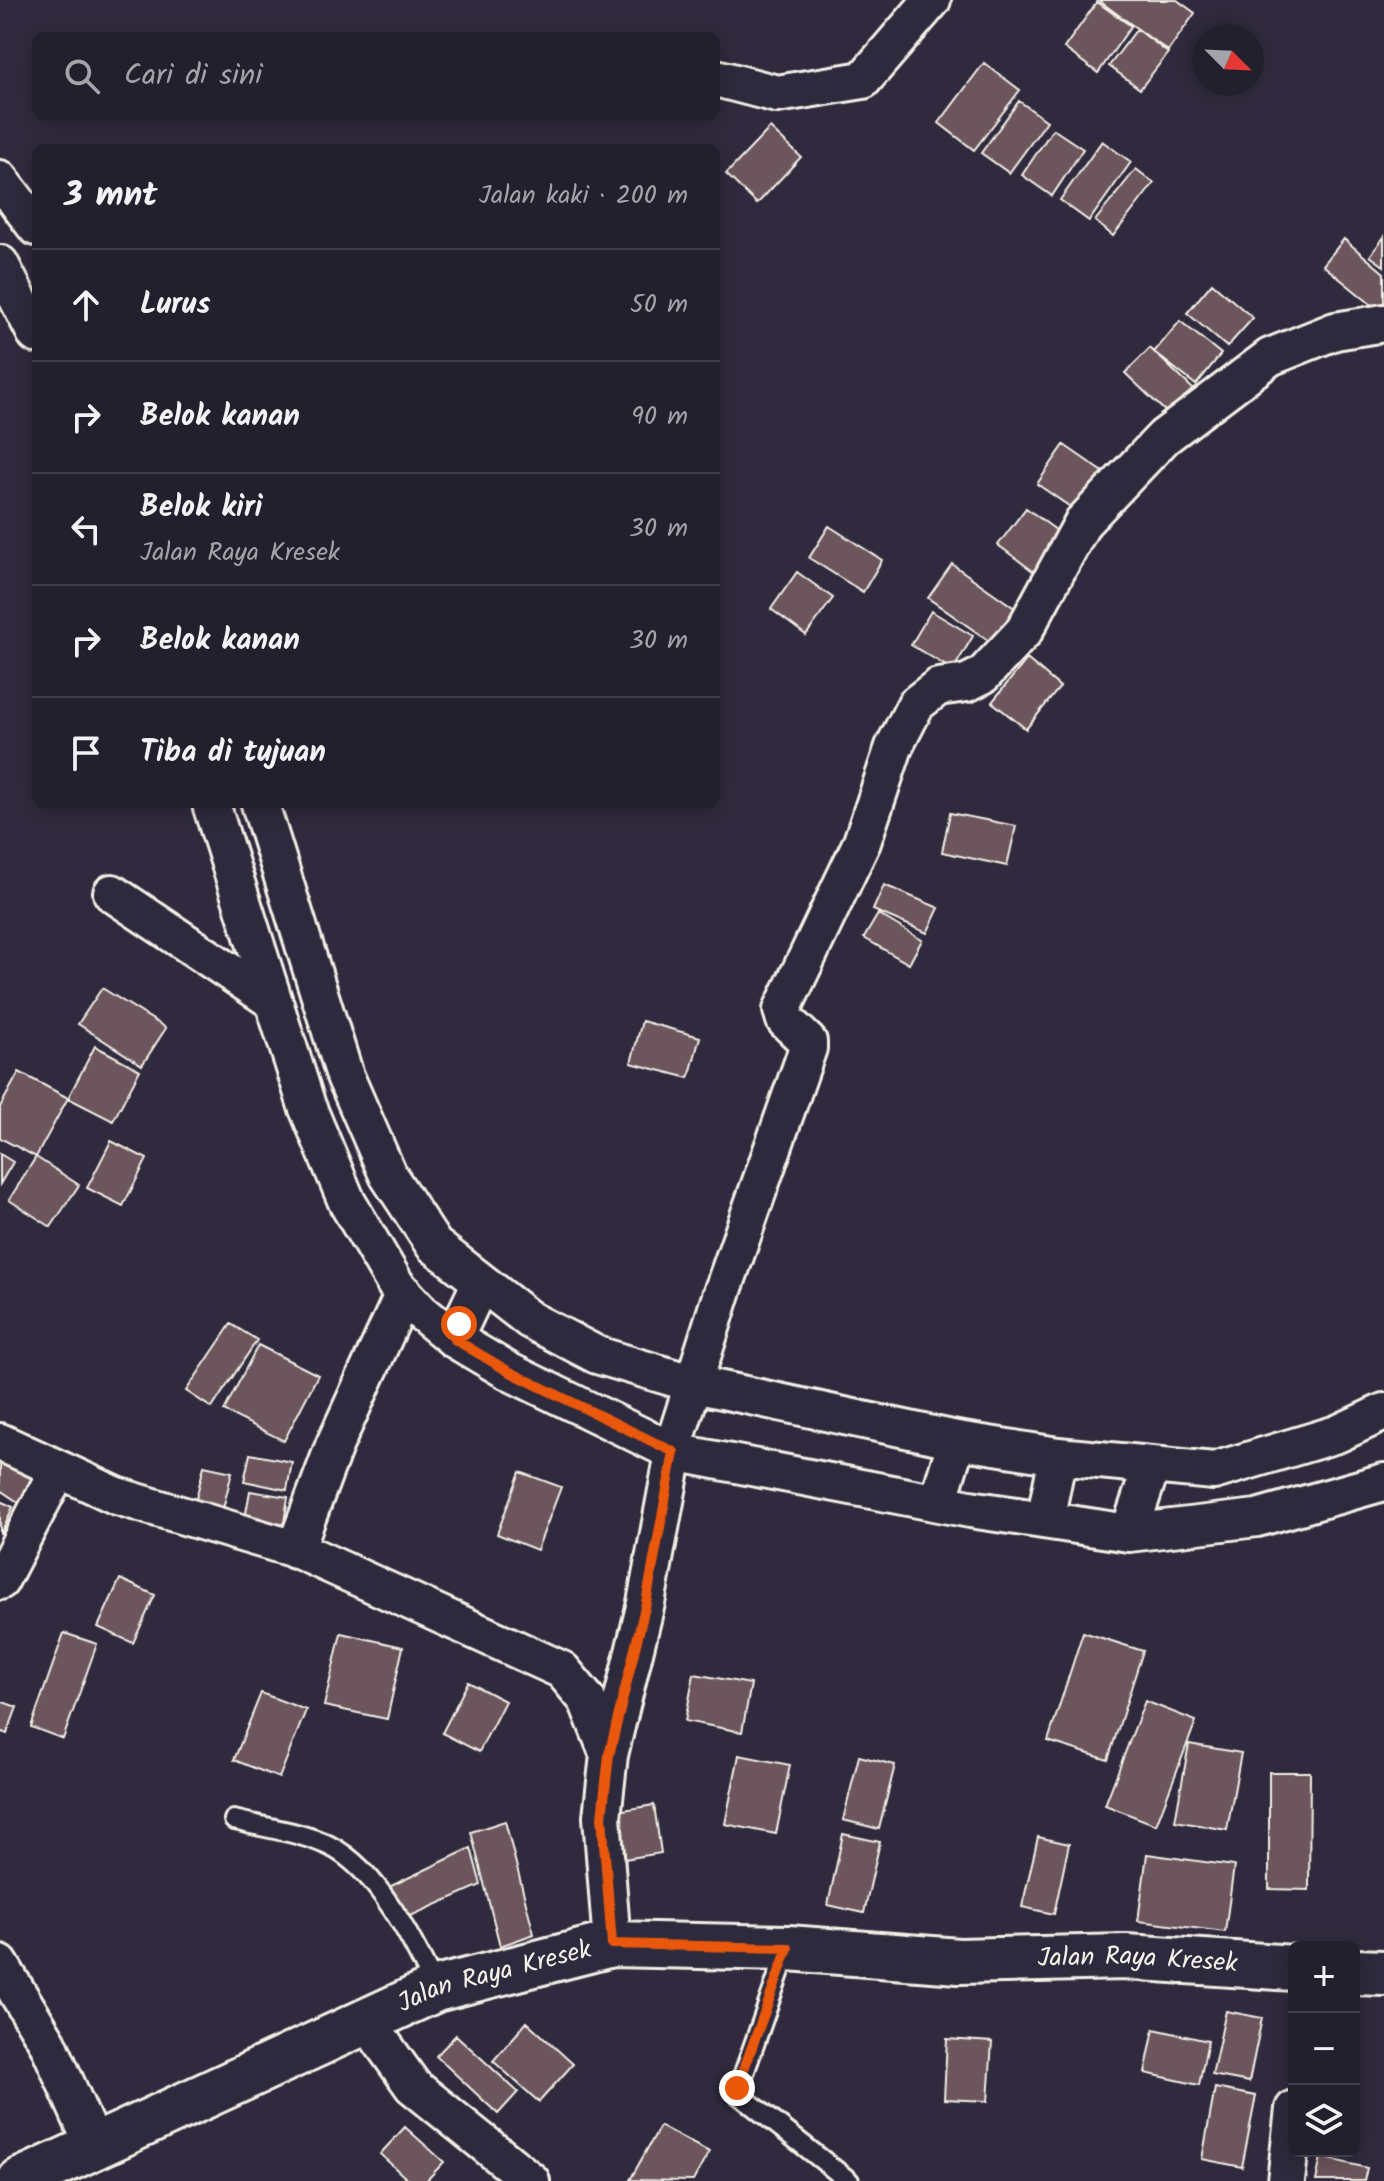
<!DOCTYPE html>
<html lang="id">
<meta charset="utf-8">
<style>
body{margin:0;font-family:Kalam,sans-serif;background:#2f2d3a;color:#f1f3f6}
.controls{position:absolute;right:24px;bottom:24px;display:grid;overflow:hidden;border-radius:12px;box-shadow:0 4px 20px #0003}
.controls button{width:72px;height:72px;display:grid;place-items:center;padding:0;border:0;border-bottom:2px solid #403e4a;background:#23202e;color:#f1f3f6;font:40px sans-serif}
.compass{position:absolute;left:1192px;top:24px;width:72px;height:72px;border-radius:50%;background:#23202e;box-shadow:0 4px 20px #0003;rotate:114deg}
.stop{position:absolute;width:24px;height:24px;margin:-18px;border:6px solid #ea580c;border-radius:50%;background:#fff}
.stop.end{background:#ea580c;border-color:#fff;box-shadow:0 2px 8px #0008}
.list{margin:0;padding:0;list-style:none}
h2{display:flex;justify-content:space-between;align-items:center;height:104px;margin:0;padding:0 32px;font-size:34px}
h2 small{font-size:26px;font-weight:400;color:#a3a3aa}
.list li{display:grid;grid-template-columns:52px 1fr auto;gap:24px;align-items:center;box-sizing:border-box;height:112px;padding:0 32px;border-top:2px solid #403e4a}
.list b{display:block;font-size:30px;white-space:nowrap}
.list p{margin:0;font-size:26px;white-space:nowrap;color:#a3a3aa}
.list em{font-size:26px;font-style:normal;color:#a3a3aa}
.icon{flex:none;width:44px;height:44px;fill:none;stroke:currentColor;stroke-width:2;stroke-linecap:round;stroke-linejoin:round}
.map{position:relative;flex:none;width:1384px;height:2181px;overflow:hidden}
.search{position:absolute;background:#23202e;box-shadow:0 4px 20px #0003;left:32px;top:32px;width:688px;height:88px;display:flex;align-items:center;gap:20px;box-sizing:border-box;padding:0 28px;border-radius:12px;color:#a3a3aa;font-size:30px}
.panel{position:absolute;background:#23202e;box-shadow:0 4px 20px #0003;left:32px;top:144px;width:688px;height:664px;border-radius:12px}
.map>svg:first-child{display:block}
.building{fill:#6c555b;stroke:#f4f1e8;stroke-width:2}
.lines{fill:none;stroke-linecap:round;stroke-linejoin:round}
.service-casing{stroke:#f4f1e8;stroke-width:24}
.minor-casing{stroke:#f4f1e8;stroke-width:42}
.secondary-casing{stroke:#f4f1e8;stroke-width:50}
.service{stroke:#2f2a3d;stroke-width:18}
.minor{stroke:#2f2a3d;stroke-width:36}
.secondary{stroke:#2f2a3d;stroke-width:44}
.route{stroke:#ea580c;stroke-width:10}
.labels{text-anchor:middle;dominant-baseline:central;stroke-width:8;stroke-linejoin:round;paint-order:stroke}
.street-label{font-size:26px;fill:#f4f1e8;stroke:#2f2a3d}
</style>
<div class="map">
<svg width="1384" height="2181" viewBox="0 0 1384 2181">
<rect width="100%" height="100%" fill="#2f2a3d"/>
<filter id="ink" filterUnits="userSpaceOnUse"><feTurbulence type="fractalNoise" baseFrequency=".0125" numOctaves="2"/><feDisplacementMap in="SourceGraphic" scale="16" xChannelSelector="R" yChannelSelector="G"/><feConvolveMatrix kernelMatrix="1 2 1 2 8 2 1 2 1" color-interpolation-filters="sRGB"/></filter>
<g filter="url(#ink)">
<!-- building -->
<path class="building" d="M1098,0H1177L1195,13L1168,51Z
M1097,2L1131,26L1098,73L1064,48Z
M1137,29L1168,53L1140,89L1109,66Z
M984,63L1020,90L974,150L939,123Z
M1019,101L1047,121L1009,173L981,153Z
M770,128L801,157L757,204L726,174Z
M1053,129L1083,149L1052,196L1022,175Z
M1102,141L1131,162L1089,221L1060,200Z
M1136,169L1154,183L1113,236L1095,221Z
M1384,237V266L1370,256Z
M1344,239L1384,273V315L1323,265Z
M1212,283L1253,318L1227,347L1187,313Z
M1180,321L1221,354L1196,385L1154,352Z
M1150,348L1193,389L1168,414L1125,373Z
M1064,445L1109,476L1082,515L1037,484Z
M1026,508L1068,539L1041,577L998,545Z
M829,526L882,560L863,592L809,558Z
M952,564L1016,609L992,643L928,598Z
M797,572L833,598L806,635L771,609Z
M931,611L973,636L953,670L911,645Z
M1027,659L1060,687L1026,729L992,702Z
M950,813L1016,826L1007,866L942,852Z
M884,885L939,908L927,933L873,910Z
M878,914L922,940L909,964L864,938Z
M102,988L166,1028L142,1065L78,1024Z
M642,1021L700,1037L689,1078L631,1063Z
M95,1046L140,1070L113,1121L68,1098Z
M19,1072L68,1098L36,1157L0,1138V1107Z
M111,1141L147,1159L123,1206L87,1188Z
M0,1154L13,1162L0,1184Z
M36,1157L79,1185L51,1227L9,1200Z
M231,1324L257,1340L212,1408L186,1391Z
M258,1345L318,1375L284,1441L224,1411Z
M0,1454L37,1479L21,1504L0,1490Z
M250,1454L292,1462L287,1490L244,1481Z
M204,1466L232,1472L220,1521L192,1515Z
M520,1472L561,1487L537,1550L497,1534Z
M250,1491L288,1497L283,1530L244,1524Z
M0,1501L13,1507L1,1533H0Z
M120,1579L155,1595L133,1643L98,1627Z
M1083,1632L1143,1651L1108,1760L1048,1741Z
M64,1633L97,1644L63,1739L31,1727Z
M341,1633L403,1647L387,1719L324,1706Z
M694,1674L751,1684L742,1732L685,1721Z
M468,1682L505,1701L479,1752L442,1733Z
M261,1693L306,1710L279,1778L234,1760Z
M0,1701L17,1707L7,1734L0,1731Z
M1145,1701L1196,1721L1156,1825L1105,1805Z
M1189,1744L1241,1753L1227,1830L1175,1821Z
M739,1755L790,1765L776,1834L725,1824Z
M859,1756L895,1765L879,1829L843,1820Z
M1269,1772H1310L1309,1890L1269,1889Z
M654,1805L661,1853L618,1860L611,1812Z
M505,1821L534,1934L500,1946L471,1832Z
M843,1834L880,1842L864,1913L828,1905Z
M1038,1837L1069,1844L1054,1914L1022,1907Z
M471,1848L481,1885L406,1918L389,1887Z
M1147,1854L1234,1866L1225,1932L1138,1921Z
M1226,2011L1262,2018L1249,2082L1212,2075Z
M527,2022L573,2064L539,2102L493,2061Z
M1154,2029L1208,2041L1199,2085L1145,2073Z
M456,2035L518,2092L498,2114L436,2056Z
M947,2039L992,2042L988,2101L944,2099Z
M1215,2088L1256,2096L1242,2167L1202,2159Z
M660,2126L709,2152L693,2181L630,2180Z
M405,2127L444,2162L426,2181H409L380,2154Z
M1321,2157L1367,2168L1364,2181H1316Z"/>
<g class="lines">
<defs>
<path id="service" d="M234,1820C265,1828 301,1832 330,1846C378,1870 414,1943 436,1989
M788,1948L737,2093L849,2181"/>
<path id="minor" d="M716,78L777,94L863,80L932,0
M0,179L36,227
M0,264L36,334
M211,804L307,1106L347,1202L396,1285L421,1312L454,1339L508,1371L674,1452L970,1509L1129,1533L1257,1518L1384,1482
M260,804L345,1076L388,1175L434,1245L530,1320L597,1355L694,1384L957,1440L1058,1456L1214,1471L1337,1434L1384,1412
M112,893L273,1001
M454,1339L480,1284
M0,1442L117,1496L298,1550L562,1670L587,1700L609,1755
M938,1502L957,1440
M1045,1520L1058,1456
M1129,1533L1152,1465
M295,1550L334,1446L404,1293
M0,1581L58,1470
M612,1944L602,1817L609,1755L646,1603L678,1432L722,1293L808,1048V1042L785,1020L782,1010L862,842L894,747L916,704L938,687L967,683L983,675L996,661L1024,631L1083,522L1164,437L1270,357L1335,331L1384,323
M0,1964L48,2043L94,2147
M366,2020L413,2086L531,2181
M1286,2181L1294,2109"/>
<g id="secondary">
<path d="M1354,1972L1384,1973"/>
<path id="s1" d="M20,2181L436,1989L612,1944L788,1948L959,1961L1126,1957L1294,1968"/>
</g>
</defs>
<!-- service casing -->
<use href="#service" class="service-casing"/>
<!-- minor casing -->
<use href="#minor" class="minor-casing"/>
<!-- secondary casing -->
<use href="#secondary" class="secondary-casing"/>
<!-- service -->
<use href="#service" class="service"/>
<!-- minor -->
<use href="#minor" class="minor"/>
<!-- secondary -->
<use href="#secondary" class="secondary"/>
</g>
</g>
<g class="lines" filter="url(#ink)">
<!-- route -->
<path class="route" d="M459,1324L454,1339L508,1371L674,1452L646,1603L609,1755L602,1817L612,1944L788,1948L737,2088"/>
</g>
<g class="labels">
<!-- street labels -->
<g class="street-label">
<text stroke="none"><textPath href="#s1" startOffset="1166">Jalan Raya Kresek</textPath></text>
<text stroke="none"><textPath href="#s1" startOffset="518">Jalan Raya Kresek</textPath></text>
</g>
</g>
</svg>
<div class="controls">
<button>+</button>
<button>−</button>
<button><svg class="icon" aria-label="layers" viewBox="0 0 24 24"><path d="M12 4l9 5-9 5-9-5zM3 14l9 5 9-5"/></svg></button>
</div>
<svg class="compass" viewBox="-18 -18 36 36"><path d="M0-13l5 13h-10z" fill="#e53935"/><path d="M0 13l5-13h-10z" fill="#a3a3aa"/></svg>
<div class="stop" style="left:459px;top:1324px"></div>
<div class="stop end" style="left:737px;top:2088px"></div>
<div class="search"><svg class="icon" aria-label="search" viewBox="0 0 24 24"><circle cx="10" cy="10" r="6"/><path d="M15 15l6 6"/></svg>Cari di sini</div>
<section class="panel">
<h2>3 mnt<small>Jalan kaki · 200 m</small></h2>
<ul class="list">
<li><svg class="icon" aria-label="ahead" viewBox="0 0 24 24"><path d="M12 20V5M6 11l6-6 6 6"/></svg><div><b>Lurus</b></div><em>50 m</em></li>
<li><svg class="icon" aria-label="right" viewBox="0 0 24 24"><path d="M7 20v-9h11M14 6l5 5-5 5"/></svg><div><b>Belok kanan</b></div><em>90 m</em></li>
<li><svg class="icon" aria-label="left" viewBox="0 0 24 24"><path d="M17 20v-9H6M10 6l-5 5 5 5"/></svg><div><b>Belok kiri</b><p>Jalan Raya Kresek</p></div><em>30 m</em></li>
<li><svg class="icon" aria-label="right" viewBox="0 0 24 24"><path d="M7 20v-9h11M14 6l5 5-5 5"/></svg><div><b>Belok kanan</b></div><em>30 m</em></li>
<li><svg class="icon" aria-label="arrive" viewBox="0 0 24 24"><path d="M6 21V4h12l-3 4 3 4H6"/></svg><div><b>Tiba di tujuan</b></div></li>
</ul>
</section>
</div>
